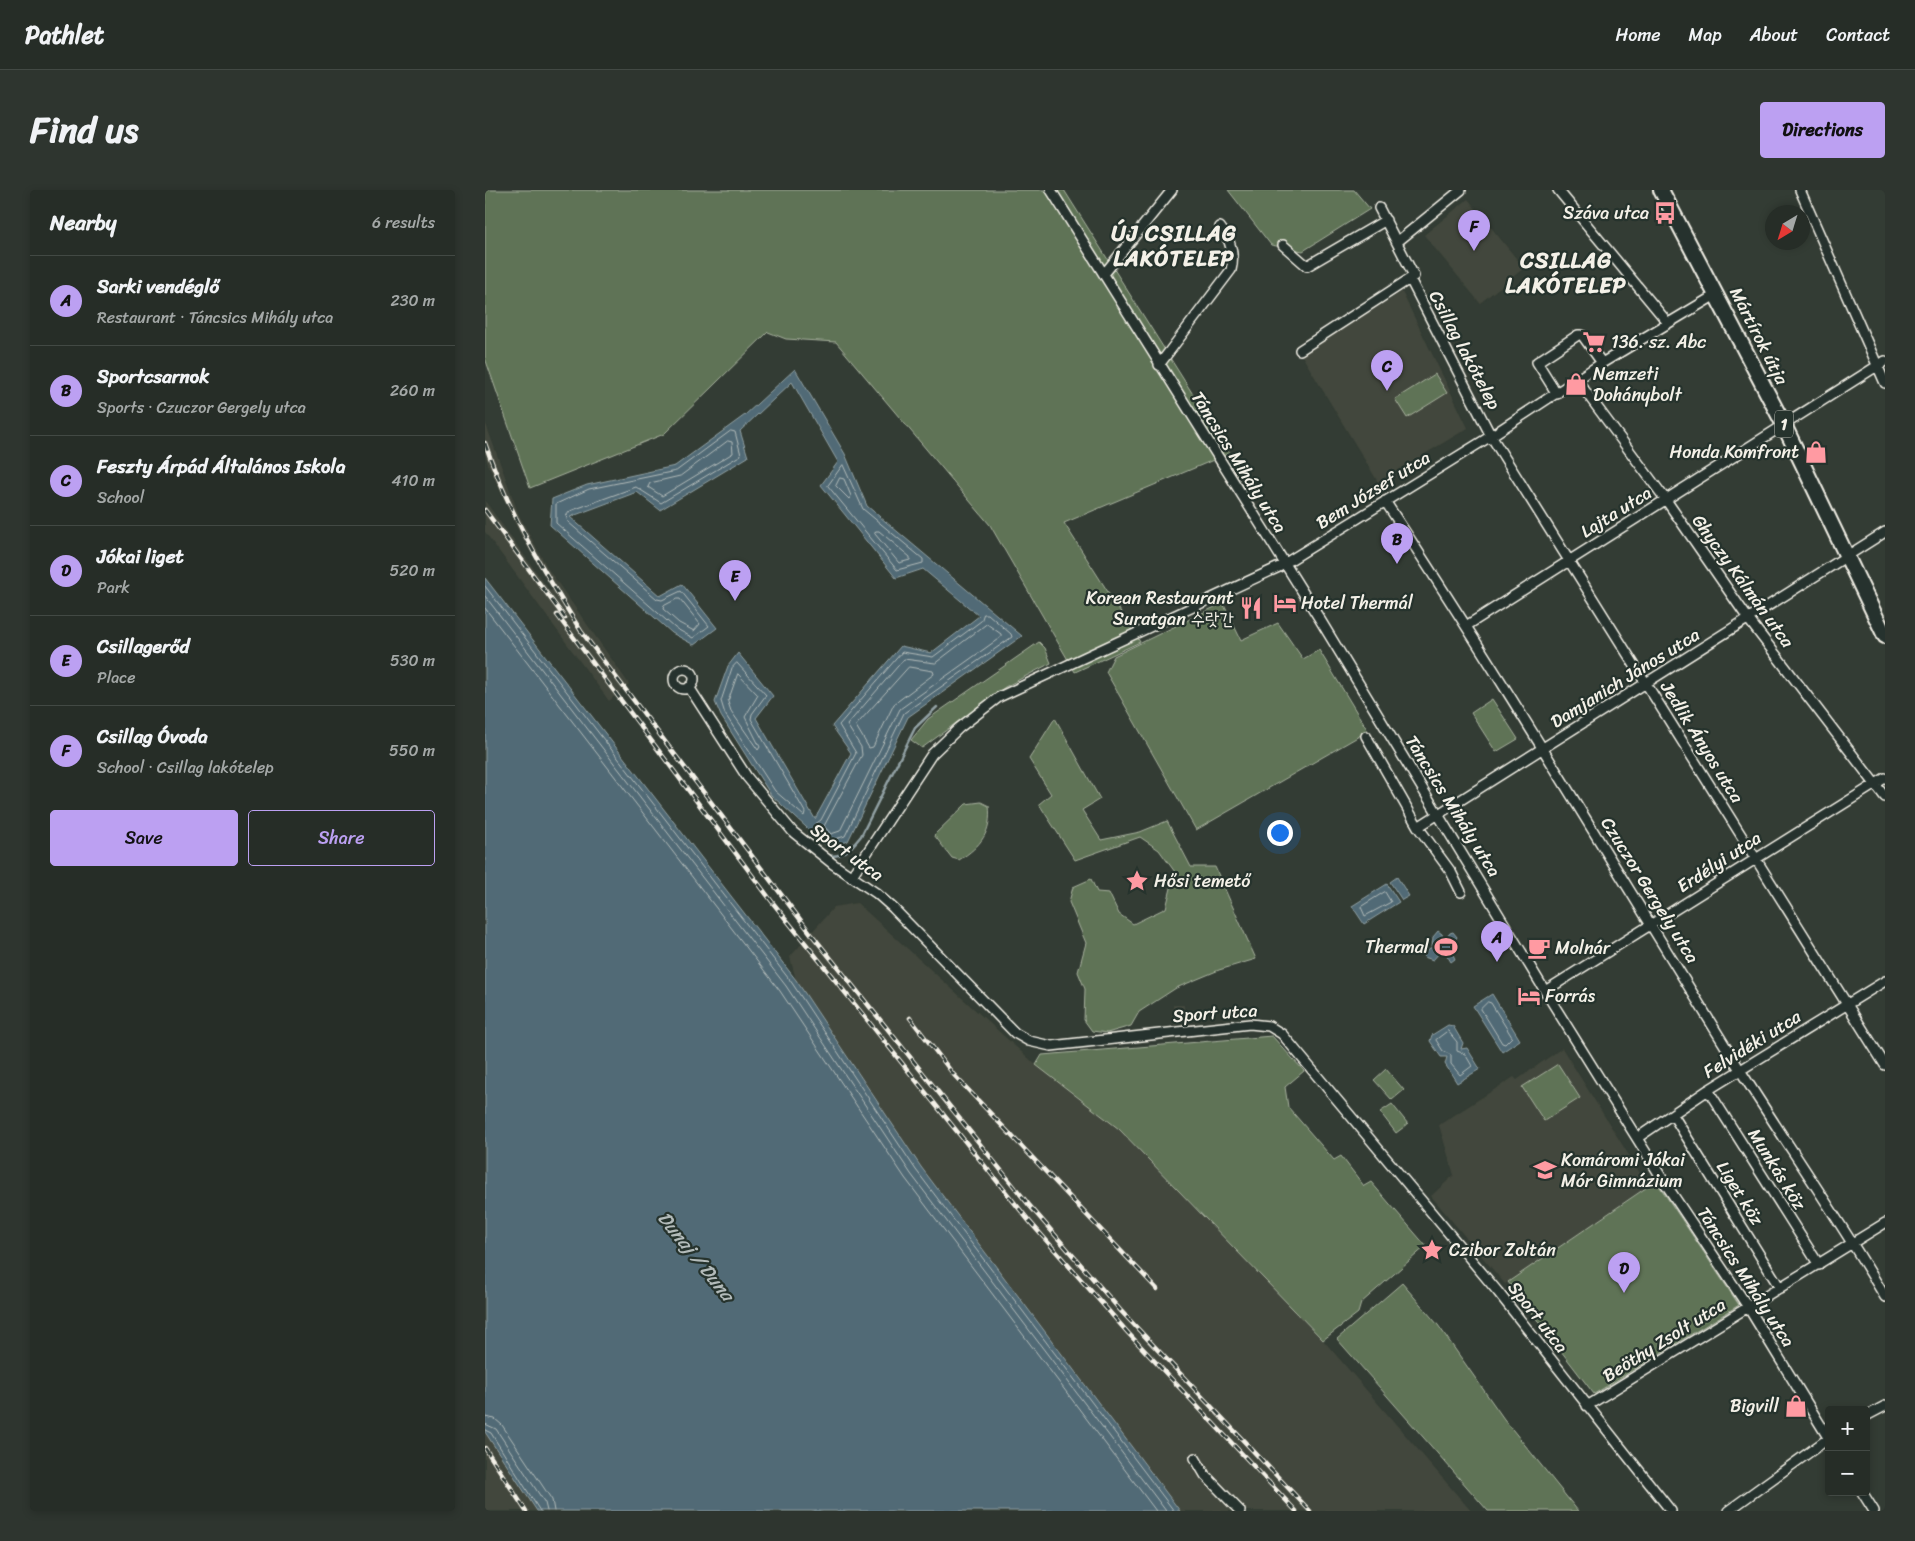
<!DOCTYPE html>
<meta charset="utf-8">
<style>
body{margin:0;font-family:Sriracha,"Poor Story",sans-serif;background:#2e352f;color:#f1f3f6}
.controls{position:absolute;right:15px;bottom:15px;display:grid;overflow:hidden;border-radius:5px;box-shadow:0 2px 8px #0003}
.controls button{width:45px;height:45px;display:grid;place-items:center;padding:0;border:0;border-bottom:1px solid #424944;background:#262d27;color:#f1f3f6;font:25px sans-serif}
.compass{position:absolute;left:1280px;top:15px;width:45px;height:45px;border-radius:50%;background:#262d27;box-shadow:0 2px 8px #0003;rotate:218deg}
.you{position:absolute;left:794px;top:642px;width:18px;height:18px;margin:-12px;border:4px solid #fff;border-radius:50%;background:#1a73e8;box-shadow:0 0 0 8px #1a73e833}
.badge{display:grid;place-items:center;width:32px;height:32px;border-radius:50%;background:#bca0f2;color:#111;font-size:16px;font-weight:700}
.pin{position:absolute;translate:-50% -41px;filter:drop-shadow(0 1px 2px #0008)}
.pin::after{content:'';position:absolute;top:26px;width:18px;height:15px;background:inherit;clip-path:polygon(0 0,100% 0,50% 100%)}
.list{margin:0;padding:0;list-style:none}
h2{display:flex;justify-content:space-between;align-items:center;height:65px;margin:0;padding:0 20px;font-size:21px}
h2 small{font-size:16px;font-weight:400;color:#a4a8a7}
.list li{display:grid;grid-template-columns:32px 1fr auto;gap:15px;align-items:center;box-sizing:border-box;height:90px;padding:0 20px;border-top:1px solid #424944}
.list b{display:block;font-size:19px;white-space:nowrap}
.list p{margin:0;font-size:16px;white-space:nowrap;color:#a4a8a7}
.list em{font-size:16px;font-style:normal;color:#a4a8a7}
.actions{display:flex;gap:10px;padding:15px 20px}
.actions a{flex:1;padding:11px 0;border:1px solid #bca0f2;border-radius:5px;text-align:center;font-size:18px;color:#bca0f2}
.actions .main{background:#bca0f2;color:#111}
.map{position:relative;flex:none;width:1400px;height:1321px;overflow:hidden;border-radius:5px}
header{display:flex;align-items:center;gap:30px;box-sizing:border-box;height:70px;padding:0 25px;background:#262d27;border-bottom:1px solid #424944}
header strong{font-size:24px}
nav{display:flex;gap:28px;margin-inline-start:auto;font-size:18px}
.intro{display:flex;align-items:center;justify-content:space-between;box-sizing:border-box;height:120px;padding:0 30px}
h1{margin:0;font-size:35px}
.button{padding:12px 22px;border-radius:5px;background:#bca0f2;color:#111;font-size:18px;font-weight:700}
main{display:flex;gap:30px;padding:0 30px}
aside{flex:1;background:#262d27;border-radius:5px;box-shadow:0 2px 8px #0003}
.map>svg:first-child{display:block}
.built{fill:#42473c}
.green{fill:#5e7356;stroke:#a9b29f}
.water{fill:#516b76;stroke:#92a1a4}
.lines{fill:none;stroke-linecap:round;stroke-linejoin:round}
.shore{stroke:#b3bbba;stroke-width:1}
.stream{stroke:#92a1a4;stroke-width:2.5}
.street-casing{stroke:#f4f1e8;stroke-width:12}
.primary-casing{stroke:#f4f1e8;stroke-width:18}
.street{stroke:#26332d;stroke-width:9}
.primary{stroke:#26332d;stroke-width:14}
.rail-casing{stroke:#f4f1e8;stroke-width:4.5}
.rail{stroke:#26332d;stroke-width:2.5;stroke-dasharray:8;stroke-linecap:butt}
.labels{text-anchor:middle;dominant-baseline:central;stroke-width:4.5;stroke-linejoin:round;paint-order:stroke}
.shield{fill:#26332d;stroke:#b6b8b0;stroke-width:1}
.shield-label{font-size:16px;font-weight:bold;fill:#f4f1e8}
.poi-label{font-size:18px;fill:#f4f1e8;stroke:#26332d;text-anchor:start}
.street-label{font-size:18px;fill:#f4f1e8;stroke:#26332d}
.water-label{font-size:19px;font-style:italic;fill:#b3bbba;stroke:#26332d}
.district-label{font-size:22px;font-weight:bold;letter-spacing:1px;fill:#f4f1e8;stroke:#26332d}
</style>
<header>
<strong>Pathlet</strong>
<nav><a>Home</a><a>Map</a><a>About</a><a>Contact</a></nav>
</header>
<div class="intro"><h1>Find us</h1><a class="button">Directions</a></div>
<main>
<aside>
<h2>Nearby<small>6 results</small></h2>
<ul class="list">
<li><span class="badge">A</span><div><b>Sarki vendéglő</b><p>Restaurant · Táncsics Mihály utca</p></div><em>230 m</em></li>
<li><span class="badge">B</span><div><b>Sportcsarnok</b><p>Sports · Czuczor Gergely utca</p></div><em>260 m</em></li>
<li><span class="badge">C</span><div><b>Feszty Árpád Általános Iskola</b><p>School</p></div><em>410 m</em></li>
<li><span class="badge">D</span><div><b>Jókai liget</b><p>Park</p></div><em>520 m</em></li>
<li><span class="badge">E</span><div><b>Csillagerőd</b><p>Place</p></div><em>530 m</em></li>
<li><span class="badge">F</span><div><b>Csillag Óvoda</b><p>School · Csillag lakótelep</p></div><em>550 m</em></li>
</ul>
<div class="actions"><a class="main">Save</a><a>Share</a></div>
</aside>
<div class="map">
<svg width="1400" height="1321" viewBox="0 0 1400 1321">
<rect width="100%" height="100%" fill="#333c34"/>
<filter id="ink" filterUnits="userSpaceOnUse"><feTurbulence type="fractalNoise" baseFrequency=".02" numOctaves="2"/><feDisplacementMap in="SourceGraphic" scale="10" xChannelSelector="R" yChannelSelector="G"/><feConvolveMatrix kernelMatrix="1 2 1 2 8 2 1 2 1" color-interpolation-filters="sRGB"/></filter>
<g filter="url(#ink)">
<!-- built -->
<path class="built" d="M983,9L1039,78L995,113L939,45Z
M917,102L983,238L893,292L816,164Z
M0,232L34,325L63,379L144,494L124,511L0,342V311L65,401L68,399L34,342L3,274L0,264Z
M372,713L551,875L634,939L838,1150L986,1321H695L436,977L311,790L305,767L349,717Z
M688,815H699L700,834L689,835Z
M1077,858L1163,996L1020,1094L946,1006L969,985L954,935L1029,887L1032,890Z
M0,1242L52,1321H0Z"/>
<!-- green -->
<path class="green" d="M0,0H579L745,263L579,333L655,452L590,482L505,335L351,152L301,149L283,142L179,244L45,298L0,168Z
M743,0H869L885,19L818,61L786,55Z
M950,184L962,203L922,228L910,209Z
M738,413L756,450L793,433L818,469L834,460L883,541L711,640L621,482L629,466Z
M554,452L560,458L566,473L520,497L437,558L426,550L443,529Z
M1007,509L1033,549L1011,562L986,523Z
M570,528L615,609L597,620L616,650L655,642L682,631L706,677H730L771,769L734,780L691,798L654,822L646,836L622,843L607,841L599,830L600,799L593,782L601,753L584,712L588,697L606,689L612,702L624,703L634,724L648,734L681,718L690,682L674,660L655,647L590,670L554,614L566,604L544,569Z
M496,612L504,616C507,642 496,656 474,670L467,668L449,645L481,614Z
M787,846L819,881L800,897L803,917L849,970L856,966L879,996L886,992L941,1056L876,1113L873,1123L838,1150L634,939L551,875L557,865Z
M1073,874L1095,908L1059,931L1037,897Z
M901,879L919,900L907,910L889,890Z
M907,914L923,934L911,943L895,922Z
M1171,991L1254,1115L1109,1204L1023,1092Z
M917,1093L953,1135L1019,1229L1093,1321H1003L852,1149Z"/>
<!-- water -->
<path class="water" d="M310,179L360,264L382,316L537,446L423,527L363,651L344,658L286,605L236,526L230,512L243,476L253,463L288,506L271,528L330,629L366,563L347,536L416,456L446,463L494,426L438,379L411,388L336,295L353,272L307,192L255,241L263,267L175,320L152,302L85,327L175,406L197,394L232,438L209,455L187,443L65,335L67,309L102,295L190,276L260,225Z
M0,388L311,790L436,977L695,1321H52L0,1242Z
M912,687L924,706L917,710L905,692Z
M902,694L914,712L879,734L867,716Z
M953,741L957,744L959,751L965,743L968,742L972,747L965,758L970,769L966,772L960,762L956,761L948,770L939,767V762L947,757L948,747Z
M1007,804L1035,850L1017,862L988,816Z
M963,835L968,836L978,853L976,859L982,858L995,879L972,893L960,874L962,867H956L945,851L947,845Z"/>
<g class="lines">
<!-- shore -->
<path class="shore" d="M246,241L250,242L256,265L176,313L151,297L85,321L81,326L83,332L172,409L177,410L196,401L224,436L208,448L190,438L71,333V314L104,299L191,281Z
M243,251L247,252L248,263L177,306L163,297L165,293L195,286Z
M358,275L378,319L438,369V373L412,380L343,296Z
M355,288L359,289L366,306L364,309L351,296Z
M391,341H394L425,367V370L414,373L390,344Z
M0,396L307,793L431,980L689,1321
M0,406L301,796L426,984L681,1321
M192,409H195L215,434L209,441L194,433L178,419L179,416Z
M0,418L295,801L420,988L671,1321
M499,424H503L526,444L527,447L419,523L360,646L344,651L329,635L336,630L371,563L354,535L417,462L448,467L496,431Z
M502,434L516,444V447L415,519L355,641L346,644L339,636L377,565L376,557L362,535L419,469L450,473Z
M252,473L281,505L267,524L266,529L320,622L319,626L290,601L240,524L236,511L247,478Z
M424,477L448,481L449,484L409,514L388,557L384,558L371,536Z
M253,484L273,505L260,527L275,557L273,560L246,521L243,512Z
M900,702L906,712L880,726L876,717Z
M1003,812L1006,813L1027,847L1020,854L1017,853L996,819Z
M963,841L972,852V861L980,864L987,876L975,885L966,874V865L958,861L951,850Z
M0,1227L10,1229L17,1235L67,1310L69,1321
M0,1234L11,1239L60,1313L62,1321
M0,1240L6,1243L55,1321"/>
<!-- stream -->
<path class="stream" d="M342,665C358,669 367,657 376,646L430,538L452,517"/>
<defs>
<path id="street" d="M566,0L834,428L1060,801L1178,990L1263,1117L1344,1249
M1073,0L1183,133
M1315,0L1400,193
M912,52L976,0
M798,55L822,76L901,30
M619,84L687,0
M925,89L1006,246L1400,875
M815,160L929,86L894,18
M674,175L746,80C750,64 745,49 735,37
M1092,190L1181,310L1264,430L1400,607
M1072,204L1052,172L1093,145H1097L1117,173
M900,311C1023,497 1137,690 1255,880C1303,956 1355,1030 1400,1107
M981,436L1400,171
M189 489a10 10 0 1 1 20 0a10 10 0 1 1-20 0Z
M204,497L262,587L308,642L348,674L391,703L408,718L530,843L544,851L566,856L765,834L784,836L797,844L1013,1102L1186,1321
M881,546L933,637L1400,342
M933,637L966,682L976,702
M366,687L447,564L474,538L514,507L794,377L1006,246L1117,173L1232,104
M1060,801L1400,588
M1223,900L1334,1075
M1188,925L1295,1098
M1152,948L1223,900L1400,791
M1102,1216L1400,1033
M1381,1226L1400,1216
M710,1268L720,1285L755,1321
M1377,1302L1389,1321
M1243,1321L1344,1248"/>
<path id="primary" d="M1176,0L1299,235L1400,446"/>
</defs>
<!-- street casing -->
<use href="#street" class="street-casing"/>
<!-- primary casing -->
<use href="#primary" class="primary-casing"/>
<!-- street -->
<use href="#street" class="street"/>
<!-- primary -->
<use href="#primary" class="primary"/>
<defs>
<path id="rail" d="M0,253C23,321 58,381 96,441L327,745L544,1015L636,1121L825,1321
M0,320L80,428
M72,425L288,713L545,1032L644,1144L811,1321
M425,828L469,885L672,1099
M0,1258L41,1321"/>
</defs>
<!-- rail casing -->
<use href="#rail" class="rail-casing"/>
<!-- rail -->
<use href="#rail" class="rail"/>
</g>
</g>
<!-- icons -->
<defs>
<symbol id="bus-bare" viewBox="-9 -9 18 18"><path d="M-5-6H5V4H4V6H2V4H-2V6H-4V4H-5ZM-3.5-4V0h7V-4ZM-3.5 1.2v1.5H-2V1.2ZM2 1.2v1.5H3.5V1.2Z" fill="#ff9aa2" stroke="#26332d" stroke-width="2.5" paint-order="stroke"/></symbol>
<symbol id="supermarket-bare" viewBox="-9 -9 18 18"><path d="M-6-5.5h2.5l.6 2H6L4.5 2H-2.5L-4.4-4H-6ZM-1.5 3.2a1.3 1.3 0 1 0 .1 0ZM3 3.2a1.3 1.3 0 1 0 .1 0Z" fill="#ff9aa2" stroke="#26332d" stroke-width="2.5" paint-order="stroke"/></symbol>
<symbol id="shop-bare" viewBox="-9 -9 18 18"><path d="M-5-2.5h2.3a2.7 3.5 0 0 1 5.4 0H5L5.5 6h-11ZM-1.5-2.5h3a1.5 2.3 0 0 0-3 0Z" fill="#ff9aa2" stroke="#26332d" stroke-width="2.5" paint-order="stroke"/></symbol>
<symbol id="hotel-bare" viewBox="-9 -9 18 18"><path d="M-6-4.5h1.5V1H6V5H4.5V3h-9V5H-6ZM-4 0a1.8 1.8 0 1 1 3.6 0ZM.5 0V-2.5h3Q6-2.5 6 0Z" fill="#ff9aa2" stroke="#26332d" stroke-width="2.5" paint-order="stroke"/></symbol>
<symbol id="restaurant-bare" viewBox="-9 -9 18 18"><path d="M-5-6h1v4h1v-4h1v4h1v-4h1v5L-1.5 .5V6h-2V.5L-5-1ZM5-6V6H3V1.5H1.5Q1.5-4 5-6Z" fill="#ff9aa2" stroke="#26332d" stroke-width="2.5" paint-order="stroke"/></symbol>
<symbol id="sight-bare" viewBox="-9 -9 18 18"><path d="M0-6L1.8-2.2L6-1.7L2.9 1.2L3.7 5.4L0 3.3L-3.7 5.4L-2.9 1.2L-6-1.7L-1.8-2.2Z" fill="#ff9aa2" stroke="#26332d" stroke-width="2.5" paint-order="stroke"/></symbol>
<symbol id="stadium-bare" viewBox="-9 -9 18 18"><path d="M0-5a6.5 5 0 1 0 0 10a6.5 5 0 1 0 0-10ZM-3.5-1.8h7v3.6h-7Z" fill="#ff9aa2" stroke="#26332d" stroke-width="2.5" paint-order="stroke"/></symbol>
<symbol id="cafe-bare" viewBox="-9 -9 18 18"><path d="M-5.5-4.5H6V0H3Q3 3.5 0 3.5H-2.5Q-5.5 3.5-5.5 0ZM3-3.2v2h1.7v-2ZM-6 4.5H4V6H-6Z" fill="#ff9aa2" stroke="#26332d" stroke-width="2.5" paint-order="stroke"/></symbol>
<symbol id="school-bare" viewBox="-9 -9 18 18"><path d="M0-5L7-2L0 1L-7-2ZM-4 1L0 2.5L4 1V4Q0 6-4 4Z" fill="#ff9aa2" stroke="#26332d" stroke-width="2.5" paint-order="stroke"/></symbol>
</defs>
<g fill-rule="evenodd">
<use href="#bus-bare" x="1164" y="7" width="32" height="32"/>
<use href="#supermarket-bare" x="1093" y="136" width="32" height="32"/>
<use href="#shop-bare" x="1075" y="178" width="32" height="32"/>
<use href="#shop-bare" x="1315" y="246" width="32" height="32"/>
<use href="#hotel-bare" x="784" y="397" width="32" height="32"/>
<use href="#restaurant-bare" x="750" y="402" width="32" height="32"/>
<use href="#sight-bare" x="636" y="675" width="32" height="32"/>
<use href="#stadium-bare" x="945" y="741" width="32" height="32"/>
<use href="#cafe-bare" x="1038" y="742" width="32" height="32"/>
<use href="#hotel-bare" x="1028" y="790" width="32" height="32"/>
<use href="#school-bare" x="1044" y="964" width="32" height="32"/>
<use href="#sight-bare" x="931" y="1044" width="32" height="32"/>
<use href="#shop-bare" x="1295" y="1200" width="32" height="32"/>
</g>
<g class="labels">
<!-- shield labels -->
<rect class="shield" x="1290" y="220.5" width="18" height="27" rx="4"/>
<g class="shield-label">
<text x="1299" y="234">1</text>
</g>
<!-- poi labels -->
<g class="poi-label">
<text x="1164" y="23" text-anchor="end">Száva utca</text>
<text x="1126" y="152">136. sz. Abc</text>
<text x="1108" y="184">Nemzeti<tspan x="1108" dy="21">Dohánybolt</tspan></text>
<text x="1314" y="262" text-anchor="end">Honda Komfront</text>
<text x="749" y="408" text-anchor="end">Korean Restaurant<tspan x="749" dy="21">Suratgan 수랏간</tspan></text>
<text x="816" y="413">Hotel Thermál</text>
<text x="669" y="691">Hősi temető</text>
<text x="944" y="757" text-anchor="end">Thermal</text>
<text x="1070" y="758">Molnár</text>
<text x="1060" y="806">Forrás</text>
<text x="1076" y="970">Komáromi Jókai<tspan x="1076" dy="21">Mór Gimnázium</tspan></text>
<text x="964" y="1060">Czibor Zoltán</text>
<text x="1294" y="1216" text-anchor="end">Bigvill</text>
</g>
<!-- street labels -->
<g class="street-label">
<text transform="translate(1274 146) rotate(63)">Mártírok útja</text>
<text transform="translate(980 160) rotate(62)">Csillag lakótelep</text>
<text transform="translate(754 272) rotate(58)">Táncsics Mihály utca</text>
<text transform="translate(888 300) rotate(-32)">Bem József utca</text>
<text transform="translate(1131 322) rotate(-32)">Lajta utca</text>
<text transform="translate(1258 391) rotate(54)">Ghyczy Kálmán utca</text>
<text transform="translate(1140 488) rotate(-32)">Damjanich János utca</text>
<text transform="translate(1217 552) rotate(58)">Jedlik Ányos utca</text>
<text transform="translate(968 616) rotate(58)">Táncsics Mihály utca</text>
<text transform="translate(362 662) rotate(36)">Sport utca</text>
<text transform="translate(1234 672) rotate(-33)">Erdélyi utca</text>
<text transform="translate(1165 700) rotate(58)">Czuczor Gergely utca</text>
<text transform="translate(730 823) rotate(-4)">Sport utca</text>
<text transform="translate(1267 854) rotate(-32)">Felvidéki utca</text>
<text transform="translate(1292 979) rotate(58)">Munkás köz</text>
<text transform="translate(1255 1003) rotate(58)">Liget köz</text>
<text transform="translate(1261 1087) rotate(57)">Táncsics Mihály utca</text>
<text transform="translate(1053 1127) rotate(52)">Sport utca</text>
<text transform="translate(1179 1150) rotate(-32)">Beöthy Zsolt utca</text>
</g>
<!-- water labels -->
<g class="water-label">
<text transform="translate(211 1066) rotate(51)">Dunaj / Duna</text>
</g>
<!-- district labels -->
<g class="district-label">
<text x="689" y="43">ÚJ CSILLAG<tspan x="689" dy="25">LAKÓTELEP</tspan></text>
<text x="1081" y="70">CSILLAG<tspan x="1081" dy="25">LAKÓTELEP</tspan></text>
</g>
</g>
</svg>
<div class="controls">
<button>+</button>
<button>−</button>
</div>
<svg class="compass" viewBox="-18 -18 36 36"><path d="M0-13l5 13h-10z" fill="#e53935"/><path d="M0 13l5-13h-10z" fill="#a4a8a7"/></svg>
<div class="you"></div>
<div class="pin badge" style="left:1012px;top:772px">A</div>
<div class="pin badge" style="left:912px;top:374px">B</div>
<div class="pin badge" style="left:902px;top:201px">C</div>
<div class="pin badge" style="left:1139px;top:1103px">D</div>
<div class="pin badge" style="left:250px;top:411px">E</div>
<div class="pin badge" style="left:989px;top:61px">F</div>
</div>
</main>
